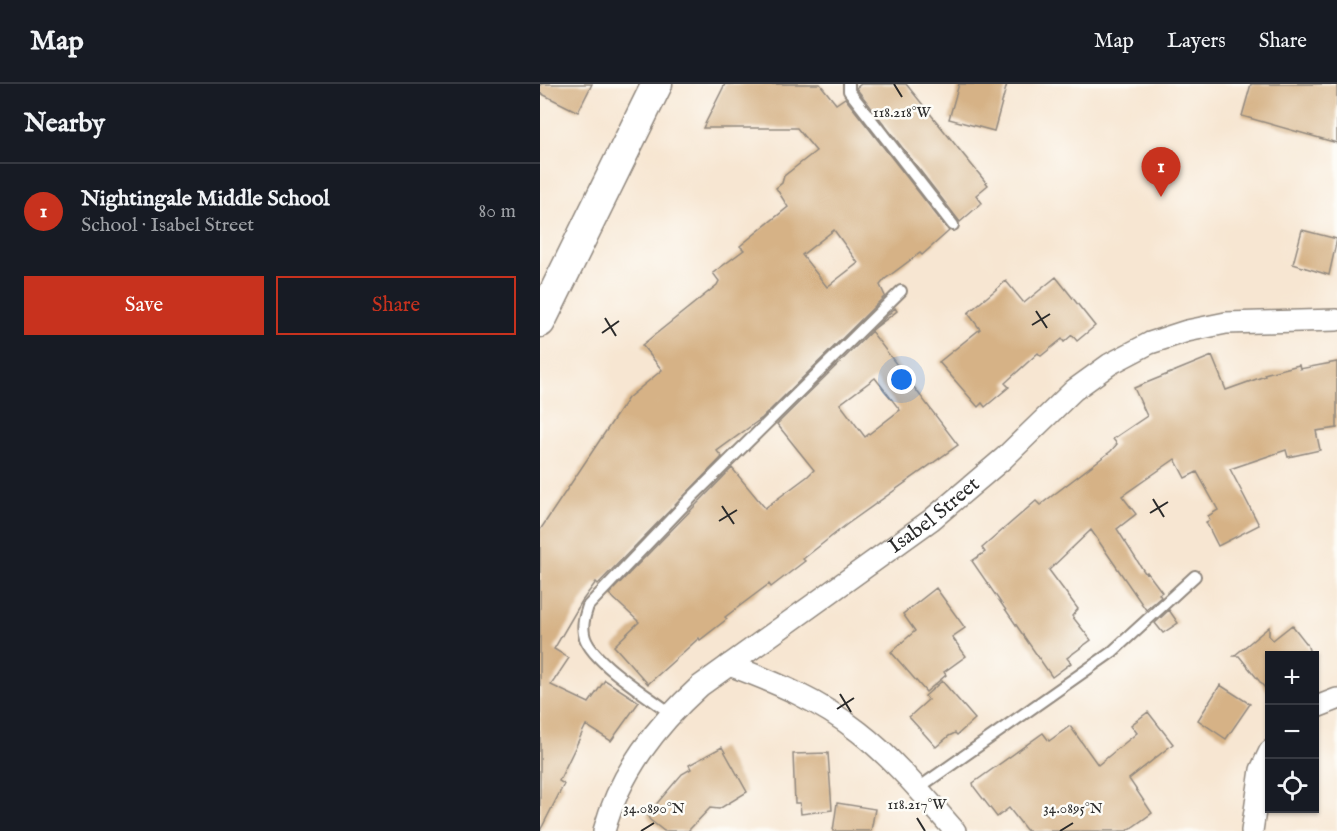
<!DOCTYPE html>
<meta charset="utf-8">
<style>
body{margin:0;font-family:"IM FELL English",serif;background:#20242c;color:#f1f3f6}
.controls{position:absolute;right:18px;bottom:18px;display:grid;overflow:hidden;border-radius:0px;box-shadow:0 2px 4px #0004}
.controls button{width:54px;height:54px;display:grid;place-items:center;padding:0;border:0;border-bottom:2px solid #363941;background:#171b24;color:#f1f3f6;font:30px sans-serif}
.you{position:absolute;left:362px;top:296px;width:21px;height:21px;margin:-15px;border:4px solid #fff;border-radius:50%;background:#1a73e8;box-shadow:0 0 0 9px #1a73e833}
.badge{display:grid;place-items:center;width:39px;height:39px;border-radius:50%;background:#c8321e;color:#fff;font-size:20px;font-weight:700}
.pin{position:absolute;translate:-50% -50px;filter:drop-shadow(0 2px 3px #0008)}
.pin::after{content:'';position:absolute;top:32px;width:21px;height:18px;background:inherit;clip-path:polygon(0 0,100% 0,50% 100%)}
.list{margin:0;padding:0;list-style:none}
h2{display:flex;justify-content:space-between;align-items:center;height:78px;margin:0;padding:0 24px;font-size:26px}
h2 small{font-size:20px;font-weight:400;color:#9ea1a6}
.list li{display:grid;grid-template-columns:39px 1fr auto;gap:18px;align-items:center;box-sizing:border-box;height:96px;padding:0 24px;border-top:2px solid #363941}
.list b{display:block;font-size:22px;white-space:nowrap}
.list p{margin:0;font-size:20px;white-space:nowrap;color:#9ea1a6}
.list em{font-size:20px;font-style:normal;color:#9ea1a6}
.actions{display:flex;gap:12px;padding:18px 24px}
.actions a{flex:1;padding:14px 0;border:2px solid #c8321e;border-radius:0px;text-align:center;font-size:21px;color:#c8321e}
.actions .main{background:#c8321e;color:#fff}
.icon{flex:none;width:33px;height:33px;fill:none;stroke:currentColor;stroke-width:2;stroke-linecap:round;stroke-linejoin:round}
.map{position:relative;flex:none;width:797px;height:747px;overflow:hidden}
header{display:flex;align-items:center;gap:36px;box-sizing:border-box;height:84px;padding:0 30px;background:#171b24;border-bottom:2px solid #363941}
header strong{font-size:28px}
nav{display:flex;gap:33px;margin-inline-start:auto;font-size:21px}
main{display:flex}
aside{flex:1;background:#171b24}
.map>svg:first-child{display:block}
.building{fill:#d6b286;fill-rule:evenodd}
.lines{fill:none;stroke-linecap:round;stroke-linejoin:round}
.service-casing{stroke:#91887e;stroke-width:14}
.minor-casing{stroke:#91887e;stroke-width:24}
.secondary-casing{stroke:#91887e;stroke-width:33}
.service{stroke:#fff;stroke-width:10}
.minor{stroke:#fff;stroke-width:21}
.secondary{stroke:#fff;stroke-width:30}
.ticks{fill:none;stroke:#2b2b2b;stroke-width:2}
.labels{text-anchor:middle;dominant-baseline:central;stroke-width:5;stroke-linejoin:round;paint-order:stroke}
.street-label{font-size:21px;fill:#2b2b2b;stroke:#fdfcf7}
.ticks-label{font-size:15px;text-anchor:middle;fill:#2b2b2b;stroke:#fdfcf7;stroke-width:5;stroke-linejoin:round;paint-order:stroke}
</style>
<header>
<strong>Map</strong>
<nav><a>Map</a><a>Layers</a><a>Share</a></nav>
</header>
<main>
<aside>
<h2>Nearby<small></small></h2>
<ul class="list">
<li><span class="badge">1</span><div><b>Nightingale Middle School</b><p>School · Isabel Street</p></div><em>80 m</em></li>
</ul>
<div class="actions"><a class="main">Save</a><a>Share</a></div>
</aside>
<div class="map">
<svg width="797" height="747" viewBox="0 0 797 747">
<rect width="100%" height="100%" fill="#fdfcf7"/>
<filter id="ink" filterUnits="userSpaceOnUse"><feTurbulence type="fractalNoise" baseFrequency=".0167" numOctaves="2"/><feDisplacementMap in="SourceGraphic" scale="12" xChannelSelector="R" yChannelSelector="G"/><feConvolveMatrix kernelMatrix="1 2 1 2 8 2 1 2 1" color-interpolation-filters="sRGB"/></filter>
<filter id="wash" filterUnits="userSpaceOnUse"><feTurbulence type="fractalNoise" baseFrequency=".008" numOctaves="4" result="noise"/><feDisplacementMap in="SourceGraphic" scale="24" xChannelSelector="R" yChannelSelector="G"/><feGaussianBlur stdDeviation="1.35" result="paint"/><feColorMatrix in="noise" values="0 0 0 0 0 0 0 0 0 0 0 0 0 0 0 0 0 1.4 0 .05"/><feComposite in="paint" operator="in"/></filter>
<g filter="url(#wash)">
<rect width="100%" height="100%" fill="#f7e6d2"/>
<g id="blocks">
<!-- building -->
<path class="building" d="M0,0H52L38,28L0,9Z
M185,0H280L296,20L305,14L409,147L382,171L380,169L345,195L340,201L345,212L222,334L177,367L182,373L58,500L56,498L42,517L14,565L29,574L11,601L49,619L65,596L99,618L71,657L46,641L19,697L24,700L0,747V446L88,314L122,286L102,261L177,201L179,197L173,189L204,166L200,162L248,123L236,104L242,99L244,92L276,67L257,44H163ZM294,146L318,179L287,203L262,171Z
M321,0H366L448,101L436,111L442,119L420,138L316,4Z
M419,0H467L454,47L409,35Z
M711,0H797V59L702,32Z
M762,146L797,155L789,191L753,180Z
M516,193L555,242L537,257L532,251L524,258L522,255L501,272L498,269L465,299L469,303L445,323L442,319L438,323L399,278L440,245L428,229L466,197L484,219Z
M355,224L357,227L331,247L418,361L306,441L263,475L265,477L231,503L229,500L185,533L187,535L160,556L159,554L108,600L74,562L99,538L69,510L192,384L225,424L268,392L274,386L237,340ZM335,294L360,326L325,353L300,320Z
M672,272L686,306L725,292L724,290L759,281L760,285L797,278V344L776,347L780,366L748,373L746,366L690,385L719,441L678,462L666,438L670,436L668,432L678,426L657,388L645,394L635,375L582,412L596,430L577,445L605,489L607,488L622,508L619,510L621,513L606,526L551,446L509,486L538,525L532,532L551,556L527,574L531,579L512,593L432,477L445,468L442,464L496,417L500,421L571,367L577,360L573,355L607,332L594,304Z
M396,504L425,544L412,553L426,572L404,588L406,591L386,608L351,568L375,547L363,530Z
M629,526L638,539L623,549L615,539Z
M752,541L767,560L771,572H729V609L699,572H694L729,543V552L733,556Z
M402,597L435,635L417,651L415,649L409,652L396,663L369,633L388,616L385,612Z
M680,601L710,620L686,655L658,636Z
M608,628L633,660L589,695L612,729L587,747H487L469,724L457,733L434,703L433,699L503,649L509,657L530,642L558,681L597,649L591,641Z
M182,663L207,708L179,725L170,724L148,747H124L110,736L107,731L142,690L151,685L149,681Z
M288,669L292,726L261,730L260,719H255L253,670Z
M297,719L335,725L331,747H293Z"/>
</g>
</g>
<g filter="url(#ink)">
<use href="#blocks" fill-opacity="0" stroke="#91887e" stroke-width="1.5"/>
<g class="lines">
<defs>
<path id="service" d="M309,0V7L413,141
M130,629C109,612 48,576 44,550C42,539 45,532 48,522L152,413L361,207
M377,705L572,568L655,492"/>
<g id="minor">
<path d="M189,581C235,598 280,617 319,648C355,676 385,713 415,747"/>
<path d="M774,624L797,615"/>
<path id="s1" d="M64,747C80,688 116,642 160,602L391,436L464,374L534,306L570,280L610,259L647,247L686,239L797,236"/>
<path d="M712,747L721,686L730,667"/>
</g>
<path id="secondary" d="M0,238L117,0"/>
</defs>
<!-- service casing -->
<use href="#service" class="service-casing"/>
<!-- minor casing -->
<use href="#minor" class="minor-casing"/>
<!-- secondary casing -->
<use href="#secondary" class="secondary-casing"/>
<!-- service -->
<use href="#service" class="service"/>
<!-- minor -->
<use href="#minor" class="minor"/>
<!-- secondary -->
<use href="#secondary" class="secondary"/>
</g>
</g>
<!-- ticks -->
<path class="ticks" d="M354,0L362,13M496,227L507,244M65,234L76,252M492,241L510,230M62,249L79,237M613,415L624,433M182,422L194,440M610,429L628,418M179,437L197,426M300,610L311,628M297,625L314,614M377,734L385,747M101,747L114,739M520,747L533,739"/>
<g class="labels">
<!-- street labels -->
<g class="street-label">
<text stroke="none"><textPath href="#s1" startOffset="466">Isabel Street</textPath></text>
</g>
</g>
<g class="ticks-label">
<text x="362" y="33">118.218°W</text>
<text x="377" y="725">118.217°W</text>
<text x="114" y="729">34.0890°N</text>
<text x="533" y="729">34.0895°N</text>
</g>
</svg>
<div class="controls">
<button>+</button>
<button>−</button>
<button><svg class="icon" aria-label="locate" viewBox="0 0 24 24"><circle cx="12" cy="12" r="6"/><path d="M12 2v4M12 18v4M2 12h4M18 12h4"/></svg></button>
</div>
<div class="you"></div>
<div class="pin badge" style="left:621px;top:113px">1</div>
</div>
</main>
